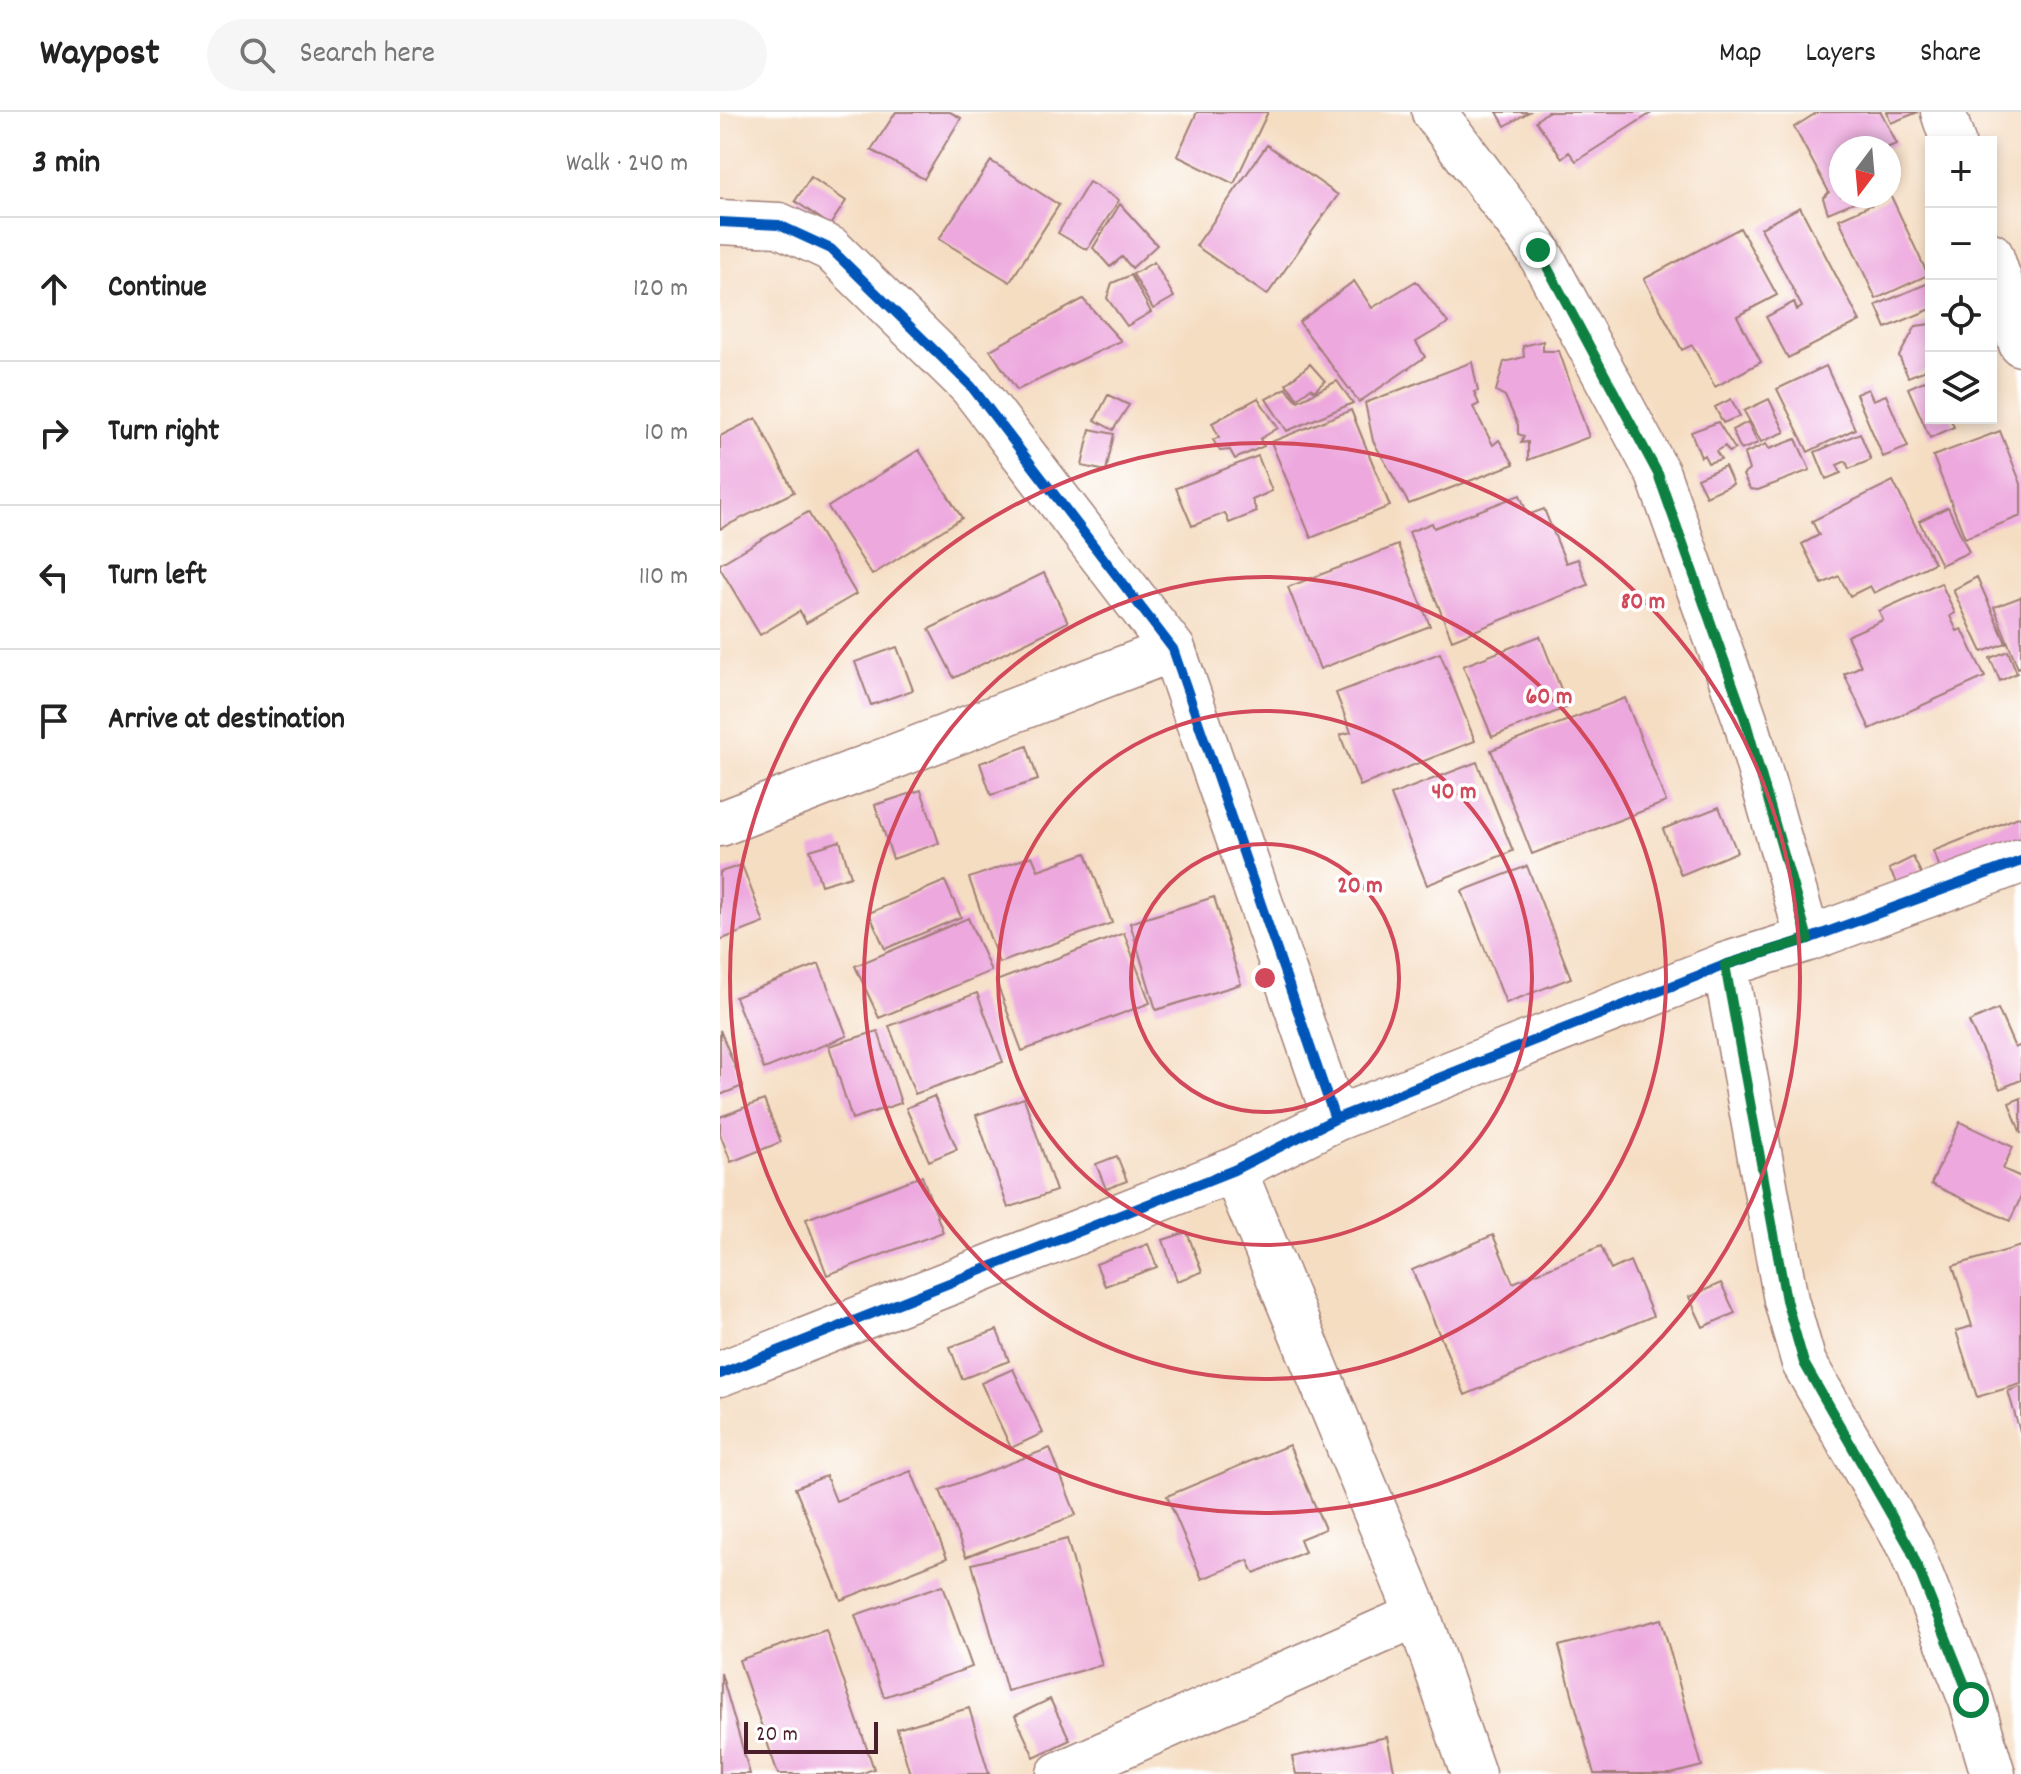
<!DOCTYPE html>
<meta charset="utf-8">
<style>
body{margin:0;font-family:Dekko,sans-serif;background:#f6f6f6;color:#222}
.controls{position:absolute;right:24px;top:24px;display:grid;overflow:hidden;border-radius:0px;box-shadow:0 4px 12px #0003}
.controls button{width:72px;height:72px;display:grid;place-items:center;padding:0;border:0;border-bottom:2px solid #e0e0e0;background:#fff;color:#222;font:40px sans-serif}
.compass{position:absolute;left:1109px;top:24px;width:72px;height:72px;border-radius:50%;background:#fff;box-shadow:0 4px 12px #0003;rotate:196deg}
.scale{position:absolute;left:24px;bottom:20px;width:134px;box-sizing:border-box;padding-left:8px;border:4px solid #4a1f2b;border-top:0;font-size:22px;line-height:28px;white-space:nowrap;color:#4a1f2b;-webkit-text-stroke:6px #fff;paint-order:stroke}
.stop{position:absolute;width:24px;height:24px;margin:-18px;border:6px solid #0b8043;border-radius:50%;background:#fff}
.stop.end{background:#0b8043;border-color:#fff;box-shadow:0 2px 8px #0008}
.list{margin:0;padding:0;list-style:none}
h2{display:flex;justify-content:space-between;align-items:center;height:104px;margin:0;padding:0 32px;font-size:34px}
h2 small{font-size:26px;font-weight:400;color:#767676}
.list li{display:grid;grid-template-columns:52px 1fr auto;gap:24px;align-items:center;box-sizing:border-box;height:144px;padding:0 32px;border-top:2px solid #e0e0e0}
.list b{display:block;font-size:30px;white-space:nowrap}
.list em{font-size:26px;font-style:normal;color:#767676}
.icon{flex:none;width:44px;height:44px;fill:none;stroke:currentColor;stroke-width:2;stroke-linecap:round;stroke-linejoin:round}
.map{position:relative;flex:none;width:1301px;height:1662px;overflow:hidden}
header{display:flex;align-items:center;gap:48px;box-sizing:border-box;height:112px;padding:0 40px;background:#fff;border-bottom:2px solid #e0e0e0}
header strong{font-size:38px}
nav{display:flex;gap:44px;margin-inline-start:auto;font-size:28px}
.search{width:560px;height:72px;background:#f6f6f6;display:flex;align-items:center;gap:20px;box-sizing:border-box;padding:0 28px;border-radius:44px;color:#767676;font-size:30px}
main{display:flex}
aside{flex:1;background:#fff}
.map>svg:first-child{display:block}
.building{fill:#eda8de}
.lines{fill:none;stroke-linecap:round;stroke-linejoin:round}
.minor-casing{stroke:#a07e76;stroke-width:47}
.minor{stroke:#fff;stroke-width:44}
.cycleway-casing{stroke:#fff;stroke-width:15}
.cycleway{stroke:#0057b8;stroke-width:10}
.route{stroke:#0b8043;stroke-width:10}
.ring{fill:none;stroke:#d1495b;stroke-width:4}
.centre{fill:#d1495b;stroke:#fff;stroke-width:4}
.ring-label{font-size:24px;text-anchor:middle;font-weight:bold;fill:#d1495b;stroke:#fff;stroke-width:7;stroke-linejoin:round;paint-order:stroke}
</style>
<header>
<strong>Waypost</strong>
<div class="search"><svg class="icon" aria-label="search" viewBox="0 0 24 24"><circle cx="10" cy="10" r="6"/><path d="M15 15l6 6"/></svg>Search here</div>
<nav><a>Map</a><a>Layers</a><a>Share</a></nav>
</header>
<main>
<aside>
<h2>3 min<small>Walk · 240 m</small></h2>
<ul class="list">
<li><svg class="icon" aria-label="ahead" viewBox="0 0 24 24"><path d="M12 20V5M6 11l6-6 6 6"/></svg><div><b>Continue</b></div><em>120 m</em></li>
<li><svg class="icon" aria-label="right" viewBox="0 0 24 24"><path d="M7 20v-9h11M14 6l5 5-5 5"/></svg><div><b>Turn right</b></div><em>10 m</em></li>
<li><svg class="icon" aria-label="left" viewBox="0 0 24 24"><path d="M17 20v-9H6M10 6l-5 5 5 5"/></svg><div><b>Turn left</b></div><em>110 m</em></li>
<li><svg class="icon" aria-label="arrive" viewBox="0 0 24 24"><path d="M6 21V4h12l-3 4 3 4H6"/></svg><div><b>Arrive at destination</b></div></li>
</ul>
</aside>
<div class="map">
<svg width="1301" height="1662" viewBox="0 0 1301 1662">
<rect width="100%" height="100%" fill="#fff"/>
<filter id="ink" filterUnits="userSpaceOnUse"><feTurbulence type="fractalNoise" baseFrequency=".0125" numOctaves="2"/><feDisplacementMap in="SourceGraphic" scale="16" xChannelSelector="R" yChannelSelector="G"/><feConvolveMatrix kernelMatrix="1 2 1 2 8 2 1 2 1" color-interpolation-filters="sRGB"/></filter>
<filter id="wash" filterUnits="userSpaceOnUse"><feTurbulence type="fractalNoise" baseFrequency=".006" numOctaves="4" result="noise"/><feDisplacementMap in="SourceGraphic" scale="32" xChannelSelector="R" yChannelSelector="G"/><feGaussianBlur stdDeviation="1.8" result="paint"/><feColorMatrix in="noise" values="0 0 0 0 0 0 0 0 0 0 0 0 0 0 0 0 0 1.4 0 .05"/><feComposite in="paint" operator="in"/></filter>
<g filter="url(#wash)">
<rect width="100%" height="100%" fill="#f5ddc2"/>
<g id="blocks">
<!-- building -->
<path class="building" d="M176,0H230L241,6L204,67L151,38Z
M477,0H548L514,72L457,44Z
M777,0H809L785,14Z
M827,0H933L856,49L849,40L842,46L816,9Z
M1098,0H1161L1177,32L1166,36H1121V84H1138L1139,88L1108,101L1103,86L1109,80L1074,15Z
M1167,0H1198L1171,11Z
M547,33L618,83L547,183L476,134Z
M271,49L339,93L290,170L219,127Z
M91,65L126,89L110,113L75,89Z
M369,70L399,88L367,138L338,121Z
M1171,84L1208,163L1156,187L1119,107Z
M400,92L437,133L412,156L402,145L390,155L373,136Z
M1080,95L1140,209L1068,246L1046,205L1074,190L1077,198L1082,195L1041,116Z
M1020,116L1057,183L1017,204L1041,250L995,275L972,233L962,238L924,167Z
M434,150L454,185L433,197L413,162Z
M411,163L431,200L407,214L387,186L392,171Z
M634,169L652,196L696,169L728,211L696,230L705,245L639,290L579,210Z
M1211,170V197L1166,216L1156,193Z
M363,187L401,229L297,278L270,238Z
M1211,212V256L1188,265L1179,244L1196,214Z
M823,229V239H839L869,325L808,348V330L801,331L804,324L798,322V313L785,284L776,279L784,250L804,245L803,234Z
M752,250L758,279L754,280L759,292L753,295L773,333L779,328L794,352L689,392L653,329L645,291Z
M590,252L605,269L594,279L591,276L578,286L566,272Z
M1106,254L1135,317L1088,340L1057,277Z
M1211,266V306H1230L1234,315L1210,326L1188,276Z
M617,269L633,291L567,319L546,287L566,276L578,289Z
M1148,277L1153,288L1166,283L1188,335L1163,345L1136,282Z
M388,283L409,293L393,318L375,308Z
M538,286L558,316L540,327L544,334L515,347L510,338L500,339L493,328L499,325L492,311Z
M1011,287L1020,304L1003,311L995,295Z
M1049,287L1065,320L1041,330L1024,299Z
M631,298L670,394L591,426L551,330Z
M36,306L74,380L0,417V324Z
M998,310L1015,337L1009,340L1005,334L996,339L1001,347L988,351L984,343L981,345L971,320Z
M1028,310L1038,331L1021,338L1012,318Z
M370,317L394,322L386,359L362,354Z
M1280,319L1301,372V404L1245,426L1213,344Z
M1140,321L1151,348L1129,357L1126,349L1117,353L1121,361L1106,367L1095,340Z
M1076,327L1090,358L1038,378L1030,377L1023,363L1029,358L1024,342L1046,332L1049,337Z
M199,338L242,406L152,463L108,395Z
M538,344L552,379L532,388L537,400L509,411L505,401L472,414L456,376Z
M1005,354L1013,372L986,384L977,366Z
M1173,369L1214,451L1154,481L1150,474L1130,484L1119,464L1102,472L1082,432L1099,423L1092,409Z
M800,383L808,403L824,397L846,451L858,447L868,473L732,528L689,420L712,411L714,416Z
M1228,395L1249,440L1221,453L1199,409Z
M88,400L136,482L86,511L80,499L40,523L0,456V452Z
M678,433L710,514L600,557L568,475Z
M324,461L348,510L234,566L209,517Z
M1257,465L1286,531L1262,540L1233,478Z
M1221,471L1235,501L1230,504L1237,519L1242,517L1265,565L1150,617L1124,562L1141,554L1127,524L1163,508L1159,499Z
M1301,485V554L1298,556L1274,495Z
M820,524L848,595L772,625L743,554Z
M177,535L193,578L151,593L135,550Z
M1288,539L1297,561L1280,569L1270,546Z
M720,541L755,629L640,674L620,623L631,620L616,581Z
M905,586L946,690L812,742L771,638Z
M307,634L318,668L271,683L260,651Z
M757,650L793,739L707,773L671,683Z
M201,678L219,731L173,747L155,693Z
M999,695L1017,740L961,763L943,717Z
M1301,704V741L1226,770L1213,739Z
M120,729L131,764L101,773L90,738Z
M366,741L392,811L279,851L249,766L312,744L318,758Z
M1193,745L1203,765L1180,777L1169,757Z
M22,753L44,811L0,828V760Z
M807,754L851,866L786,891L742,779Z
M225,769L241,805L165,837L149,801Z
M494,785L521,872L436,898L410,811Z
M248,806L271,859L159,906L135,854Z
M404,821L430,891L302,939L276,869Z
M99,852L127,924L44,957L15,885Z
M257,881L283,950L195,982L169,914Z
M1278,897L1295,936L1301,933V968L1280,977L1249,910Z
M0,918L23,974L0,983Z
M158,919L181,991L132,1007L109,934Z
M214,984L237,1037L209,1049L186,996Z
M304,986L336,1079L288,1096L256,1003Z
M1301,986V1022L1289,991Z
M44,988L61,1030L11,1050L0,1022V1005Z
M1240,1010L1293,1035L1283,1057L1301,1065V1085L1290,1109L1211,1072Z
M397,1044L407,1069L386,1077L376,1052Z
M202,1064L223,1120L107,1163L86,1107Z
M467,1120L482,1160L457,1169L443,1128Z
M773,1123L793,1171L881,1134L891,1158L910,1149L933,1204L745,1283L692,1158Z
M428,1132L437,1155L385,1174L376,1152Z
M1301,1134V1272L1257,1285L1236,1219L1252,1214L1233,1154Z
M1001,1171L1015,1201L983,1215L969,1185Z
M277,1218L289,1249L242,1267L230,1235Z
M293,1257L323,1321L291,1336L261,1271Z
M1301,1275V1320H1300L1288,1279Z
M569,1333L605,1417L580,1427L585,1440L534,1461L528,1448L482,1467L447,1384Z
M330,1336L356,1403L246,1445L220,1378Z
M191,1359L227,1446L121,1488L75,1376L106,1364L116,1389Z
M347,1427L382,1553L287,1579L252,1452Z
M223,1473L252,1555L164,1585L135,1503Z
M941,1507L982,1654L951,1662H874L839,1534Z
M106,1518L154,1657L140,1662H58L19,1548Z
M1,1561L30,1662H0Z
M330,1587L350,1628L314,1645L295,1604Z
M249,1596L269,1662H190L177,1617Z
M667,1625L675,1662H576L572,1645Z"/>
</g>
</g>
<g filter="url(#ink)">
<use href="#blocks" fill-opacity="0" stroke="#a07e76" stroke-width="2"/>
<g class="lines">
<defs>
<path id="minor" d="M714,0L818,138L938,362L1025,607L1088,827
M1223,0L1233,30
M0,110L59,113L111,137L251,274L453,537L615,1007
M1271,143L1301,232
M0,712L453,537
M1005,853L1066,1188L1084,1251L1190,1436L1251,1588L1273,1662
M514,1058L698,1503L753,1662
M0,1262L514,1058L615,1007L1005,853L1088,827L1301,749
M339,1662L698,1503"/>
</defs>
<!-- minor casing -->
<use href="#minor" class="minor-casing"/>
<!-- minor -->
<use href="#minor" class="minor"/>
<defs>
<path id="cycleway" d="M0,110L59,113L111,137L251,274L453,537L615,1007
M0,1262L514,1058L615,1007L1005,853L1088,827L1301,749"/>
</defs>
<!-- cycleway casing -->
<use href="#cycleway" class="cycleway-casing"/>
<!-- cycleway -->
<use href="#cycleway" class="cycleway"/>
</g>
</g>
<g class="lines" filter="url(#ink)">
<!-- route -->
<path class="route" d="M818,138L938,362L1025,607L1088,827L1005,853L1066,1188L1084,1251L1190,1436L1251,1588"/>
</g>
<!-- distance rings -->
<g class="ring">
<circle cx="545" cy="866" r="134"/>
<circle cx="545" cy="866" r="267"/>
<circle cx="545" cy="866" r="401"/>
<circle cx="545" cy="866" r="535"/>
</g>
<circle cx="545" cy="866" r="12" class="centre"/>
<g class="ring-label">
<text x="923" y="496">80 m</text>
<text x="829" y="591">60 m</text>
<text x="734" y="686">40 m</text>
<text x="640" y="780">20 m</text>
</g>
</svg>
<div class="controls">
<button>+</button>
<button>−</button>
<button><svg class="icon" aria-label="locate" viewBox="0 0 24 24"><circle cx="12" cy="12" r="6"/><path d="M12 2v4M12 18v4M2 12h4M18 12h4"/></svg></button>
<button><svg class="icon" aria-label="layers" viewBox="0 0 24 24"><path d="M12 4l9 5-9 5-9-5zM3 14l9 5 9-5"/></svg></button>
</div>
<svg class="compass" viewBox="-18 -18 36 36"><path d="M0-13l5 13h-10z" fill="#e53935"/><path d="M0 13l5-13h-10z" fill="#767676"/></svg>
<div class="scale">20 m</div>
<div class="stop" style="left:1251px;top:1588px"></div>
<div class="stop end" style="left:818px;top:138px"></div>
</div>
</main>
